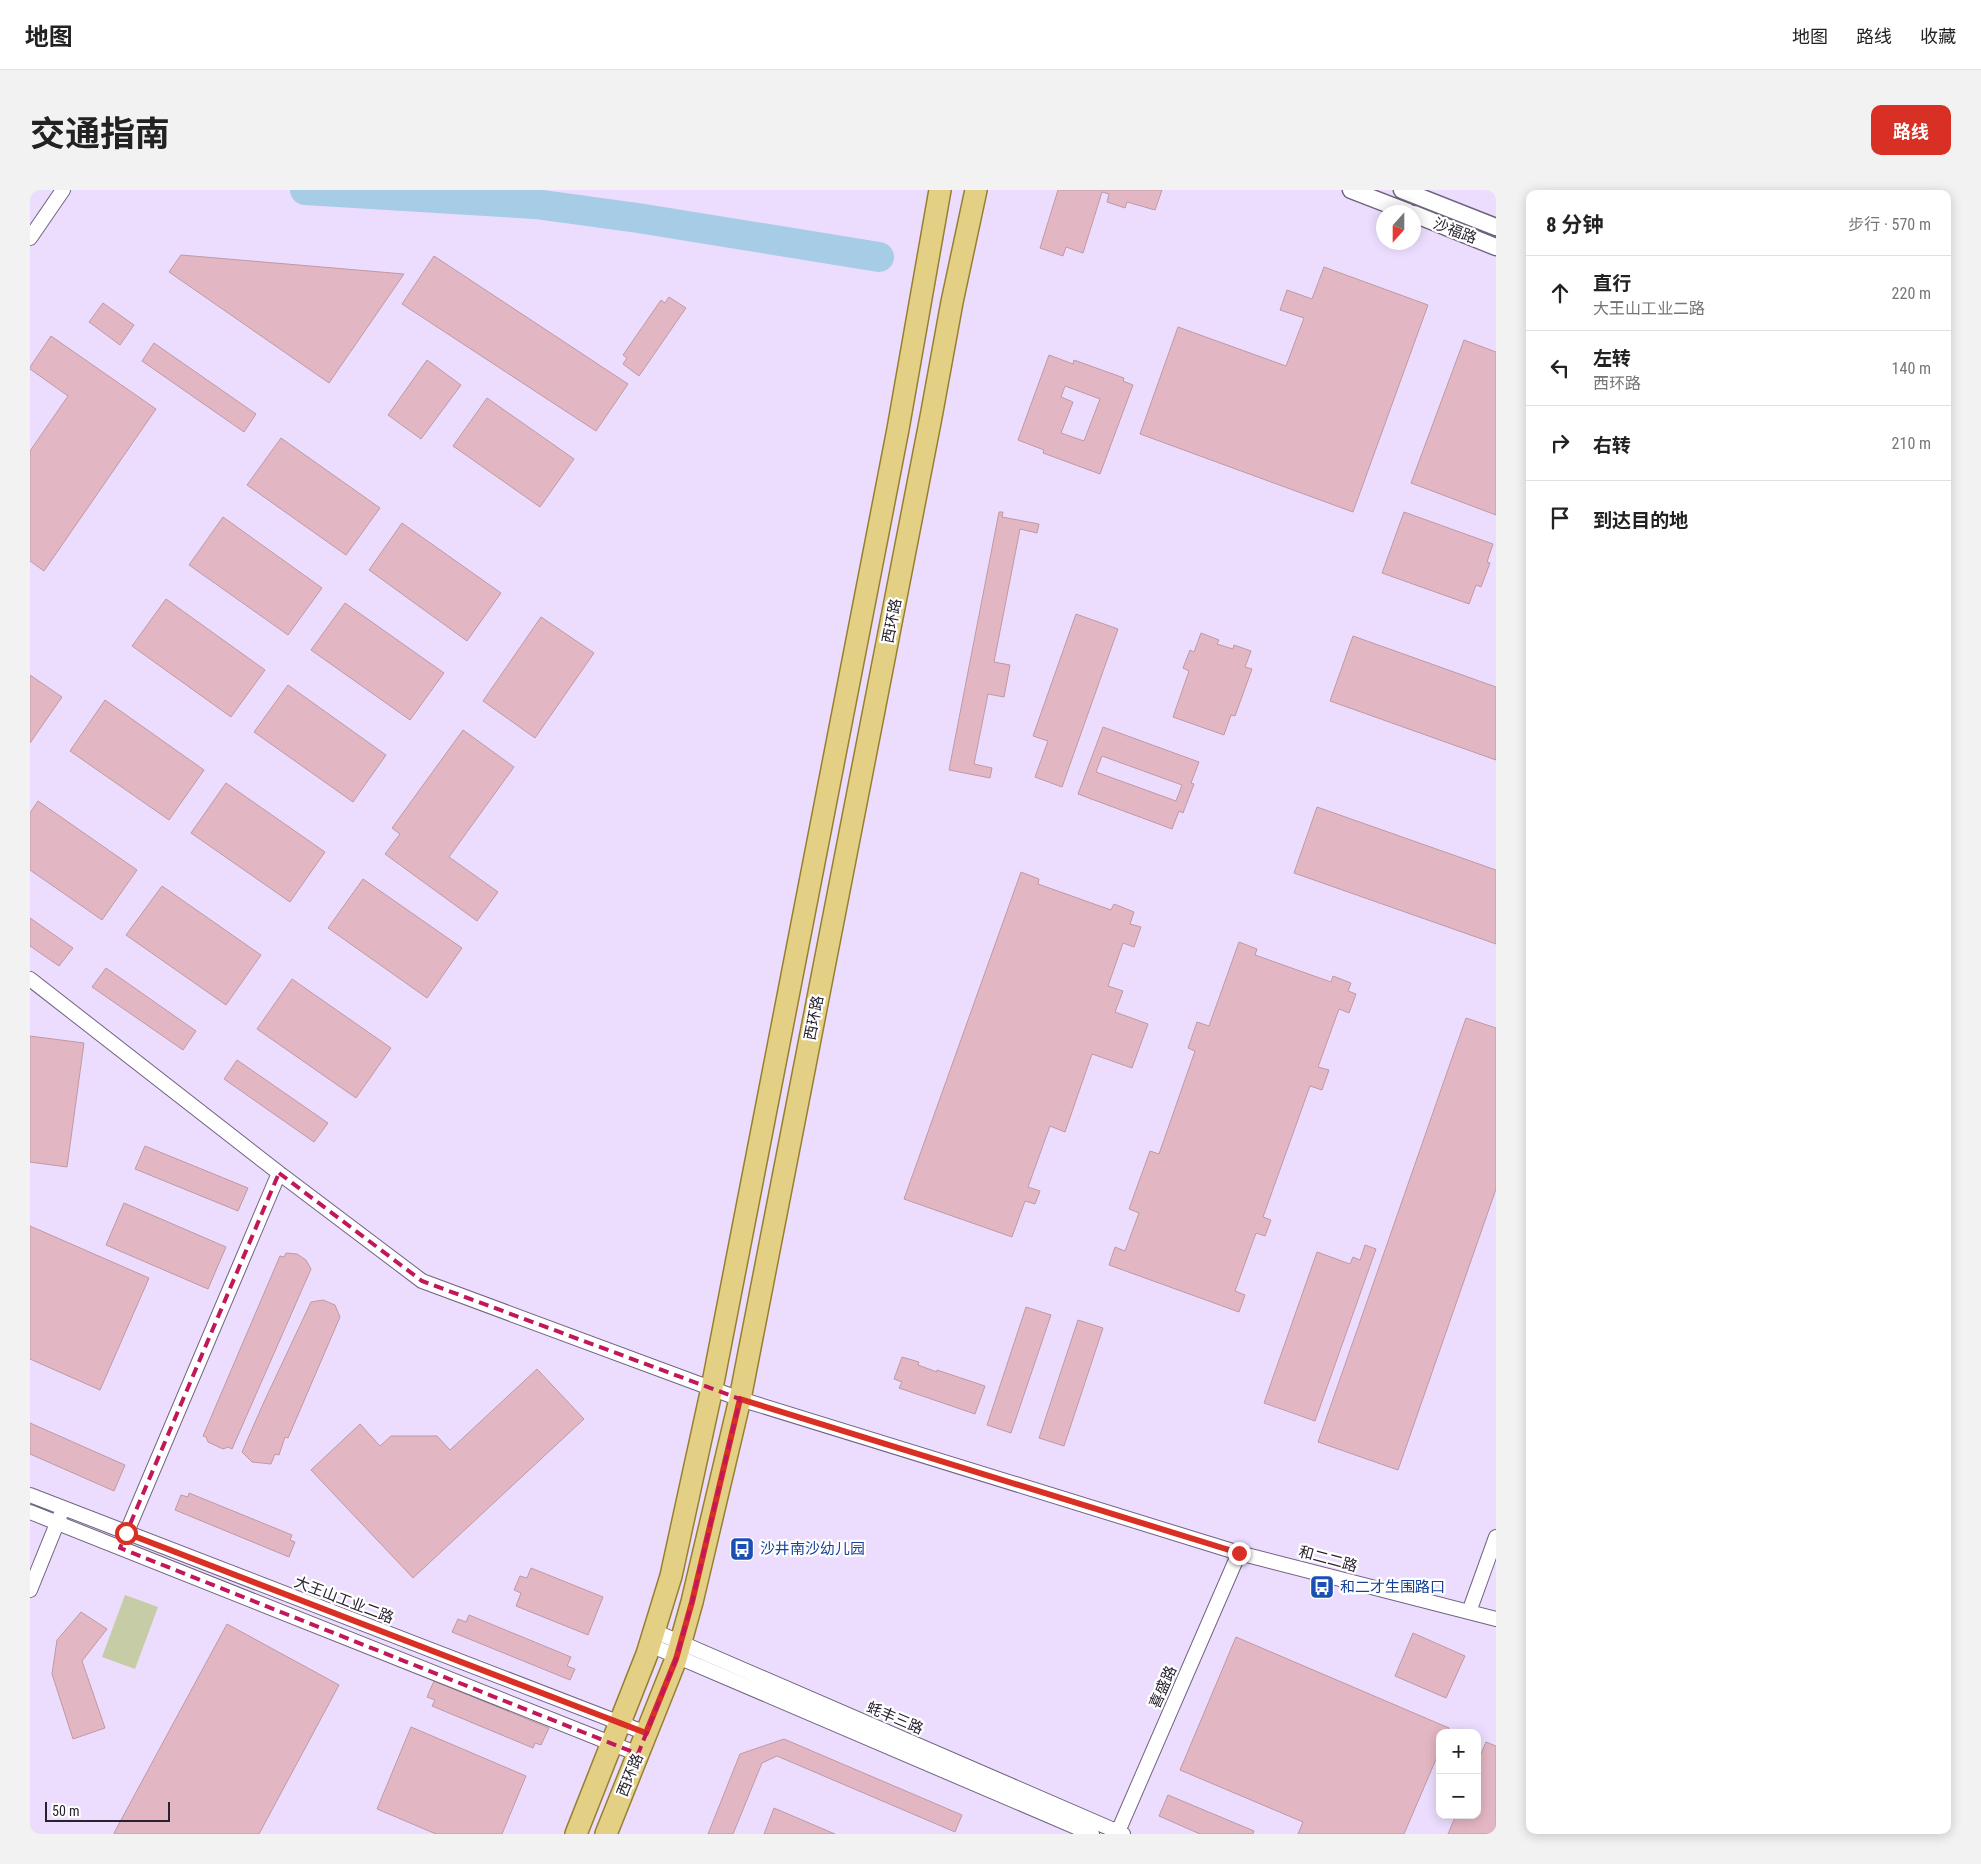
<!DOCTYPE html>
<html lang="zh">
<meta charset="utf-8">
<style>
body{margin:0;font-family:"Roboto Condensed","Noto Sans SC",sans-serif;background:#f2f2f2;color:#222}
.controls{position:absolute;right:15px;bottom:15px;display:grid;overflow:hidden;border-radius:10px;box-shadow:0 2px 12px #0003}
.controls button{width:45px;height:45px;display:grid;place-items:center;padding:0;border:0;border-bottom:1px solid #e0e0e0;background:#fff;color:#222;font:25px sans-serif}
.compass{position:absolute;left:1346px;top:15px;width:45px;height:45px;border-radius:50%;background:#fff;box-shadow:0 2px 12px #0003;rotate:201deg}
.scale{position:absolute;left:15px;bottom:12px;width:125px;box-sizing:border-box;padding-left:5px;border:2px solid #28222e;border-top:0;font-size:14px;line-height:18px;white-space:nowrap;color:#28222e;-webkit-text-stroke:4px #fff;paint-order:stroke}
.stop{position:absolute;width:15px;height:15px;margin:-11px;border:4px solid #d93025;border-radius:50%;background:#fff}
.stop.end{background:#d93025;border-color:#fff;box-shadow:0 1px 5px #0008}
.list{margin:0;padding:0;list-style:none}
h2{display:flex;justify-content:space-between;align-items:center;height:65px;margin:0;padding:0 20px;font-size:21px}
h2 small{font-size:16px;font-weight:400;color:#767676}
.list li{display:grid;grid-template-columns:32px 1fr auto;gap:15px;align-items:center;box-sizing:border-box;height:75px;padding:0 20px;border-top:1px solid #e0e0e0}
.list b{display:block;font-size:19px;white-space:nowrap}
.list p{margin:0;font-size:16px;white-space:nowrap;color:#767676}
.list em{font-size:16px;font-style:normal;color:#767676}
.icon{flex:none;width:28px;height:28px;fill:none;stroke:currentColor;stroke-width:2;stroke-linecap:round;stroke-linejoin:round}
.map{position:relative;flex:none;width:1466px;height:1644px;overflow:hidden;border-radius:10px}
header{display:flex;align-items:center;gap:30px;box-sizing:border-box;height:70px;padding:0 25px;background:#fff;border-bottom:1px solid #e0e0e0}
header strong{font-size:24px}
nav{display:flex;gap:28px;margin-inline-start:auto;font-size:18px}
.intro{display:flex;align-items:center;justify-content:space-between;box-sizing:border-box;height:120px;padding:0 30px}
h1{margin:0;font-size:35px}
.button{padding:12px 22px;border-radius:10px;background:#d93025;color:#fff;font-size:18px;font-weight:700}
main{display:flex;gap:30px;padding:0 30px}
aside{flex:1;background:#fff;border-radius:10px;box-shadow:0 2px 12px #0003}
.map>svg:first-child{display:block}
.green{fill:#c6cca5}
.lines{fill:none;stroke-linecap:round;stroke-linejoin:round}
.river{stroke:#a7cce6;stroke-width:30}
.building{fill:#e3b6c3;stroke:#bf99a4;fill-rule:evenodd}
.minor-casing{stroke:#706380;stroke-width:16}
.tertiary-casing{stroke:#706380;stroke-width:19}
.primary-casing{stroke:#967f31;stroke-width:24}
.minor{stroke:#fff;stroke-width:14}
.tertiary{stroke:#fff;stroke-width:16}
.primary{stroke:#e4d084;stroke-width:21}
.route{stroke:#d93025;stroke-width:6}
.marked{fill:none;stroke:#c2185b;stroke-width:4;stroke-dasharray:10 6;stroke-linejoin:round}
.labels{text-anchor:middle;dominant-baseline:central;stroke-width:4.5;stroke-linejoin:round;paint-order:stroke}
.street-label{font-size:15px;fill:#28222e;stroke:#fff}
.transit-label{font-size:15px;fill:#164399;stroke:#fff;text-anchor:start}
</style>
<header>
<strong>地图</strong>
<nav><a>地图</a><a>路线</a><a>收藏</a></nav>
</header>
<div class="intro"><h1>交通指南</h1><a class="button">路线</a></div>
<main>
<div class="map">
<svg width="1466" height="1644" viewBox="0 0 1466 1644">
<rect width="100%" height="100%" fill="#ecddfe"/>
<!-- green -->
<path class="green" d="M95,1405L128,1417L105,1479L72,1467Z"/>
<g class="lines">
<!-- river -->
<path class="river" d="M275,0L505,14L608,28L849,67"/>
</g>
<!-- building -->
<path class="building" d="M1028,0H1132L1125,20L1097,12L1095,18L1077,12L1079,4L1072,2L1053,63L1036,57L1033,66L1010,58Z
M151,65L374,84L299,193L139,82Z
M404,66L598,194L566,241L372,114Z
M1294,77L1398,115L1323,322L1110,244L1148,137L1256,176L1274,128L1250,120L1257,100L1282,109Z
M639,107L656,118L609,186L593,174L597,168L593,165L631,110L635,113Z
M73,113L104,135L90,155L59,132Z
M21,146L126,219L14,381L0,371V261L38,206L0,179V177Z
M1434,150L1466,162V325L1381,293Z
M124,153L226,224L214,242L112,171Z
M1019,165L1043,174L1044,170L1094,188L1093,191L1103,195L1070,284L1013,263L1014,260L988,250ZM1035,196L1070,209L1054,251L1031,243L1043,212L1031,207Z
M397,170L431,195L391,249L358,225Z
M457,208L544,269L510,317L423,256Z
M251,248L350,318L316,365L217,295Z
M969,322H973L972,327L1009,334L1007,343L990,339L964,472L980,475L974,507L958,504L944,574L962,578L960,588L919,580Z
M1374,322L1463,354L1457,372L1460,373L1451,397L1446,395L1439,414L1352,383Z
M193,327L292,398L258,445L159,375Z
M372,333L471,403L437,451L339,380Z
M136,409L235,480L201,527L102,456Z
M315,413L414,483L380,530L281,460Z
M1046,424L1088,439L1032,597L1005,587L1018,551L1003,546Z
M511,427L564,463L505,548L453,511Z
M1171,443L1189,450L1187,454L1203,459L1204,455L1221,461L1215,477L1222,479L1205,526L1201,525L1194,545L1143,527L1159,481L1153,478L1160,460L1164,462Z
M1323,446L1466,497V570L1300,511Z
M0,485L32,507L0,553Z
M258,495L356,565L323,612L224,542Z
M75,510L174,580L139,630L40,561Z
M1073,537L1169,572L1161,593L1164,594L1153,623L1149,621L1142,639L1048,604ZM1072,566L1152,595L1146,611L1066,582Z
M433,540L484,577L419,667L468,702L447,731L355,664L370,644L362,638Z
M196,593L295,662L260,712L161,643Z
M8,611L107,680L72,730L0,680V623Z
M1287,617L1466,680V754L1264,683Z
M991,682L1009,689L1008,694L1081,720L1084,714L1104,722L1100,734L1111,737L1104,757L1093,753L1078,796L1093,801L1085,822L1118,834L1102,878L1062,864L1035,942L1020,936L998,997L1010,1001L1005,1014L995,1011L982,1047L874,1009Z
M333,689L432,758L397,808L298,738Z
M132,696L231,765L196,815L96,745Z
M0,728L43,758L29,776L0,756Z
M1209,752L1227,759L1225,765L1301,792L1303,786L1321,793L1318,801L1326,804L1319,823L1309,819L1288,877L1299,880L1292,900L1280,896L1233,1027L1241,1030L1235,1046L1226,1043L1205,1101L1215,1105L1209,1122L1079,1075L1085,1057L1095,1061L1109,1023L1099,1019L1120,961L1129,964L1165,861L1158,858L1167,832L1179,836Z
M76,778L166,841L153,860L62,797Z
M262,789L361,858L326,908L227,839Z
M1436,828L1466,838V999L1368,1280L1288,1252Z
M0,846L54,853L37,977L0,972Z
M207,870L298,933L284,952L194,889Z
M115,956L218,998L208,1021L105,979Z
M94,1013L196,1057L178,1099L76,1055Z
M0,1036L119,1088L70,1200L0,1169Z
M1335,1055L1346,1059L1285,1231L1234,1213L1287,1062L1320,1074L1323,1067L1330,1070Z
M256,1063L267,1064L276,1070L281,1079L202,1259L198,1257L193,1259L178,1252L176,1247L173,1246L250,1066L254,1067Z
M293,1110L305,1115L310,1127L258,1248L255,1247L249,1265L245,1264L241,1274L222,1272L212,1262L233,1214L281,1112Z
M996,1117L1021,1125L981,1243L957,1235Z
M1048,1130L1073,1138L1034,1256L1009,1248Z
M872,1167L889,1172L888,1175L907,1182V1180L955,1196L945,1224L869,1198L872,1192L864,1189Z
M507,1179L554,1229L383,1388L281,1280L330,1234L350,1256L361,1246H407L420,1260Z
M0,1233L95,1275L84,1301L0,1264Z
M159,1303L262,1345L260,1350L265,1352L259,1367L145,1320L151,1305L158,1307Z
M501,1378L573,1407L558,1445L486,1416L491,1403L484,1400L490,1386L497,1388Z
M51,1422L77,1439L52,1471L75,1538L43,1549L22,1484L27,1450Z
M439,1425L541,1467L537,1476L545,1479L540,1490L422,1442L428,1429L436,1432Z
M197,1434L309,1495L229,1644H85L84,1643Z
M1383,1443L1435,1466L1416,1508L1365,1486Z
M1206,1447L1419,1538L1417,1543H1410V1560L1374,1644H1268L1273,1632L1150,1580Z
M404,1491L519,1538L511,1555L505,1553L503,1558L402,1516L405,1510L397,1507Z
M381,1537L496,1586L472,1644H406L347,1619Z
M754,1549L932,1625L925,1642L747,1566L732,1573L703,1644H678L710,1564Z
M1456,1552L1466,1556V1644H1418L1426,1625H1447V1573Z
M1138,1605L1224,1641L1223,1644H1170L1129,1626Z
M744,1618L805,1644H734Z"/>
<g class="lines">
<defs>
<path id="minor" d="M0,48L33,0
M0,789L249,983L392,1091L710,1209L1209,1363L1466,1429
M0,1305L616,1543
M0,1322L608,1564
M93,1351L249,983
M0,1400L30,1326
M1439,1422L1466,1347
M624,1441L1093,1644
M620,1455L1062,1644
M1087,1644L1209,1363"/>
<path id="tertiary" d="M1321,0L1378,22
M1372,0L1466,37
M1384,24L1466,57"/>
<path id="primary" d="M546,1644L617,1464L641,1386L682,1198L868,239L910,0
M576,1644L646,1469L662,1412L710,1209L901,227L922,112L946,0"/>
</defs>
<!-- minor casing -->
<use href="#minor" class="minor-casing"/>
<!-- tertiary casing -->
<use href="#tertiary" class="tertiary-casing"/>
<!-- primary casing -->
<use href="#primary" class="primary-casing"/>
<!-- minor -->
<use href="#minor" class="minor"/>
<!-- tertiary -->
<use href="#tertiary" class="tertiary"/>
<!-- primary -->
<use href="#primary" class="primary"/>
</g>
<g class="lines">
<!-- route -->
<path class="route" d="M96,1343L616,1543L646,1469L662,1412L710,1209L1209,1363"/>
</g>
<!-- marked area -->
<path class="marked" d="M249,983L392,1091L710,1209L662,1412L646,1469L608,1564L90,1358Z"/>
<!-- icons -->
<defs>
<symbol id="bus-square" viewBox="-11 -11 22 22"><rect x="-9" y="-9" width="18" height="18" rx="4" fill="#1a4fb4" stroke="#fff"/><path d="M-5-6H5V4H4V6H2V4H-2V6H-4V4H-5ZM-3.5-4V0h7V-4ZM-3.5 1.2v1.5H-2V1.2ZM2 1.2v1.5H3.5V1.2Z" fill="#fff"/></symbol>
</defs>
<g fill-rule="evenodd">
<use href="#bus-square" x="698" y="1345" width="28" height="28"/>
<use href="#bus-square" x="1278" y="1383" width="28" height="28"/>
</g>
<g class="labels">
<!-- street labels -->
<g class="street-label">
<text transform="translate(1425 41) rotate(21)">沙福路</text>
<text transform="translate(862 431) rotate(-79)">西环路</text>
<text transform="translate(784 828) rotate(-79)">西环路</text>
<text transform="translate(1298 1369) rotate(15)">和二二路</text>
<text transform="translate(314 1410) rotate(21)">大王山工业二路</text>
<text transform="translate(1133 1497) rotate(-66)">喜盛路</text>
<text transform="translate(865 1528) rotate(23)">蚝丰三路</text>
<text transform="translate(600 1585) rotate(-68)">西环路</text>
</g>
<!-- transit labels -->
<g class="transit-label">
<text x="730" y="1359">沙井南沙幼儿园</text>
<text x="1310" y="1397">和二才生围路口</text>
</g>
</g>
</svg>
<div class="controls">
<button>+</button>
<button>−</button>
</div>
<svg class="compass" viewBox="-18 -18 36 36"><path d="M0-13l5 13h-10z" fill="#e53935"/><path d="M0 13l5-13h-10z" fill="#767676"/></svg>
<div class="scale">50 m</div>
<div class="stop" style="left:96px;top:1343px"></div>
<div class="stop end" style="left:1209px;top:1363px"></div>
</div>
<aside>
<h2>8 分钟<small>步行 · 570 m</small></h2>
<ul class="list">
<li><svg class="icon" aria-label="ahead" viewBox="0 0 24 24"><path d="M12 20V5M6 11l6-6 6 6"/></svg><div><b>直行</b><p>大王山工业二路</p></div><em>220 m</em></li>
<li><svg class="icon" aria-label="left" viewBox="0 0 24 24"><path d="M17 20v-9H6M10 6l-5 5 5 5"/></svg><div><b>左转</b><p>西环路</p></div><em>140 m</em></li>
<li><svg class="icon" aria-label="right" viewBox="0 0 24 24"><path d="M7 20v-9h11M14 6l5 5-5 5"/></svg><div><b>右转</b></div><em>210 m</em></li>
<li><svg class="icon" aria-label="arrive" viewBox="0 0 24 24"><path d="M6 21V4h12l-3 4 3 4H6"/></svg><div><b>到达目的地</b></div></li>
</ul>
</aside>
</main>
